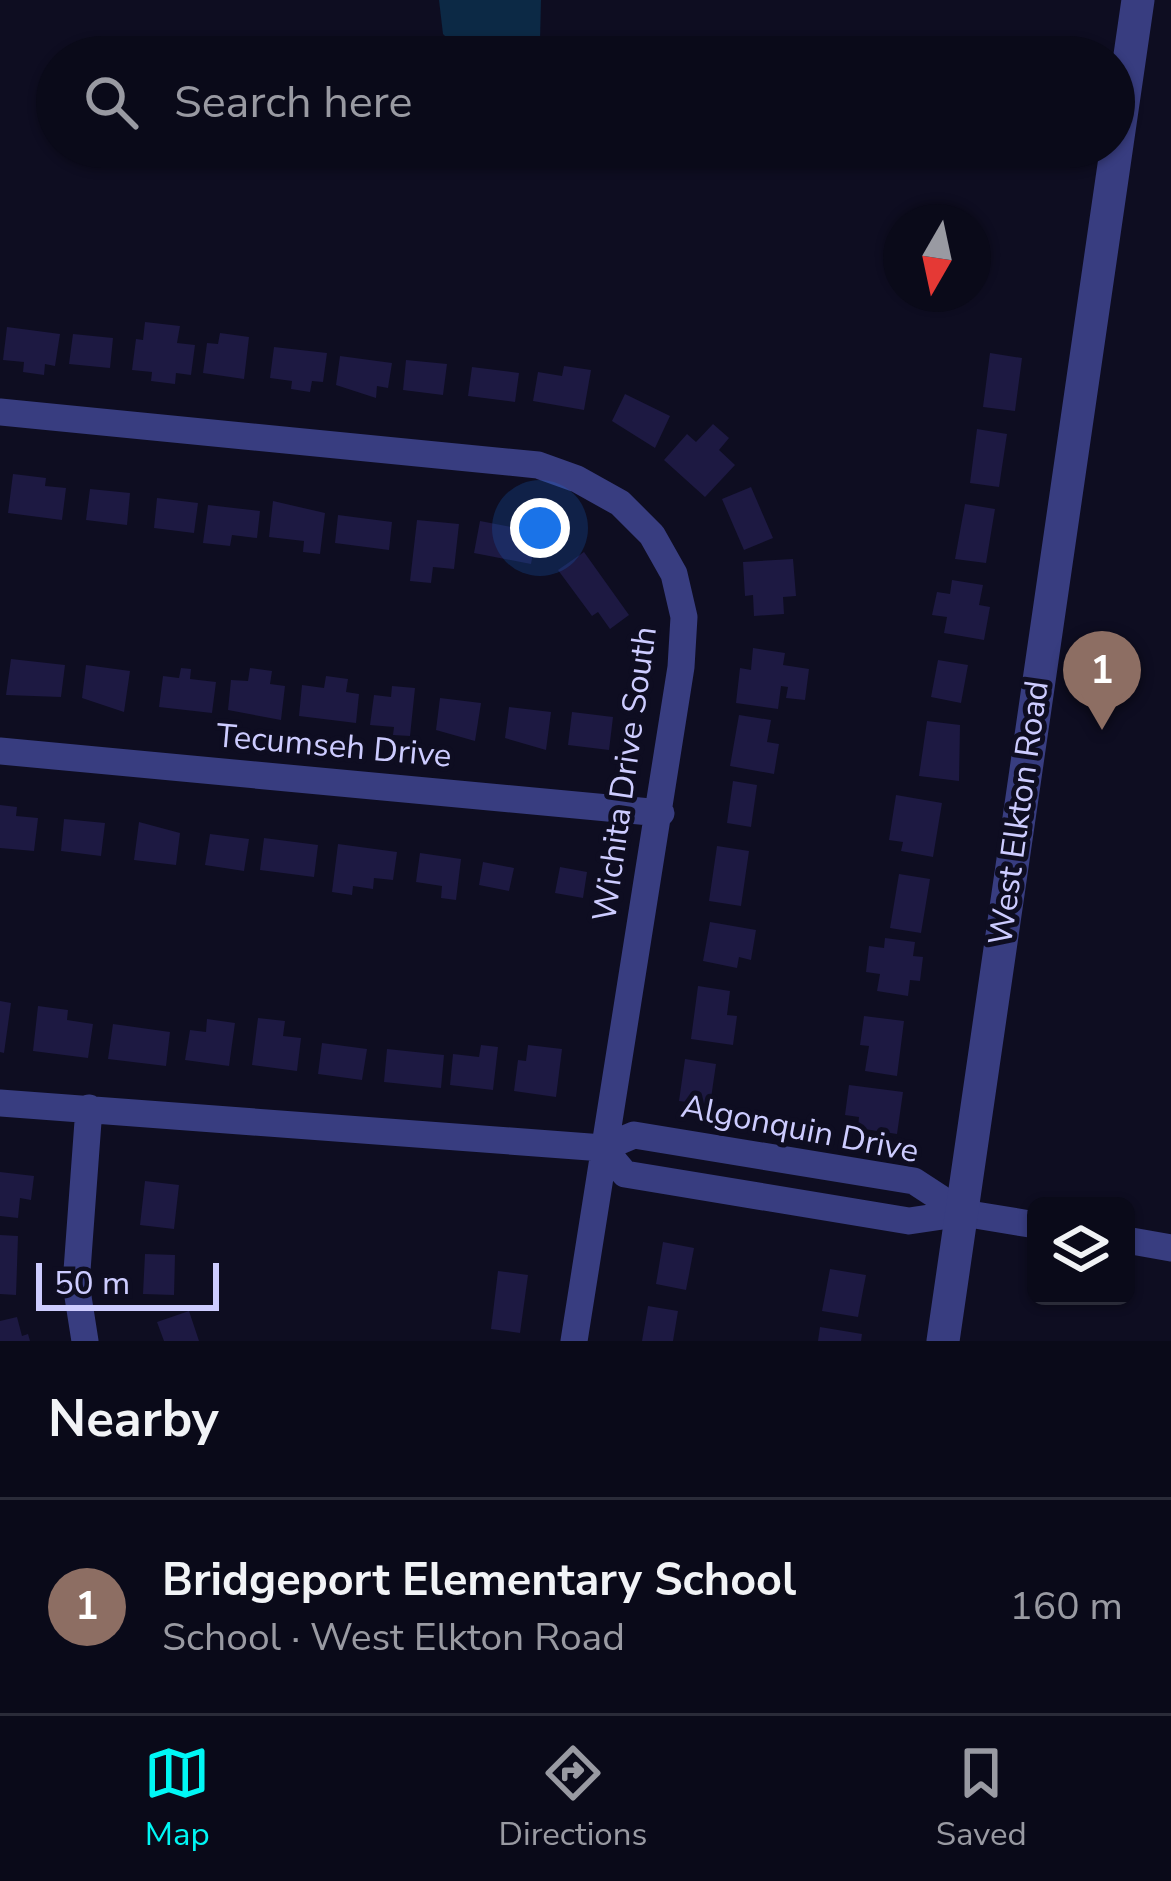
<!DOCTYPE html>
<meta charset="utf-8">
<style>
body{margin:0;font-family:"Nunito Sans",sans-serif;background:#181826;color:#f1f3f6}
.controls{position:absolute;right:36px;bottom:36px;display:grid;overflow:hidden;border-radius:18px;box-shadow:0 3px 9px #0004}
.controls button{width:108px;height:108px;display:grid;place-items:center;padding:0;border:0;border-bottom:3px solid #2a2b38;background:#0a0a19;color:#f1f3f6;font:60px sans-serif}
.compass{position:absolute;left:883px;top:204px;width:108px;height:108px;border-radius:50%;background:#0a0a19;box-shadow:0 3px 9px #0004;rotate:189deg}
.scale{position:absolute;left:36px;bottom:30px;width:183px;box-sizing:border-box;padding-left:12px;border:6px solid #cdccff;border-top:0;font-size:33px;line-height:42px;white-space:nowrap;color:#cdccff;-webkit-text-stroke:9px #0e0d21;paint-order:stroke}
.you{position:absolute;left:540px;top:528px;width:42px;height:42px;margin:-30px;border:9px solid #fff;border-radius:50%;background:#1a73e8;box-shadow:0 0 0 18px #1a73e833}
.badge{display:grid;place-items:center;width:78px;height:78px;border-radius:50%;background:#00f7f5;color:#fff;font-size:39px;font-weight:700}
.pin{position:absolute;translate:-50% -99px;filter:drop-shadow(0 3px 6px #0008)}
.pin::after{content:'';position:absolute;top:63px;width:42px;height:36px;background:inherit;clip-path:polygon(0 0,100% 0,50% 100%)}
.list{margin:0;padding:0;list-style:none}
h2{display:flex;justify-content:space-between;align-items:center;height:156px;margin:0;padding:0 48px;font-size:51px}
h2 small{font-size:39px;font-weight:400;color:#999aa2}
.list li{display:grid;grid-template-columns:78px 1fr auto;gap:36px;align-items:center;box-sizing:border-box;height:216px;padding:0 48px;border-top:3px solid #2a2b38}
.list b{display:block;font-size:45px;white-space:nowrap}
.list p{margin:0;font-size:39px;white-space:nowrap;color:#999aa2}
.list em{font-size:39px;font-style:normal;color:#999aa2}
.icon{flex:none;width:66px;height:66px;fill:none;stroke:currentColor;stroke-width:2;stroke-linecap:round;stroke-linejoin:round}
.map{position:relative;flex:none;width:1171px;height:1341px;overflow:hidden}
.search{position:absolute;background:#0a0a19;box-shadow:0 3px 9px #0004;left:36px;right:36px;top:36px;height:132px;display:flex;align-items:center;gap:30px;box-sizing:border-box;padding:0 42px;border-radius:66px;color:#999aa2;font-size:45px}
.sheet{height:372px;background:#0a0a19}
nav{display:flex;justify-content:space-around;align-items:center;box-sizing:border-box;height:168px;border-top:3px solid #2a2b38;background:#0a0a19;font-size:33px;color:#999aa2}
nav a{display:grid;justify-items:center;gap:6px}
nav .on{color:#00f7f5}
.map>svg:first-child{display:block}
.water{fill:#0c2945}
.building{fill:#1d1942}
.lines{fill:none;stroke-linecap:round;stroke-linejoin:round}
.minor{stroke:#383d80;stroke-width:27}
.tertiary{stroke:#383d80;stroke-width:33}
.labels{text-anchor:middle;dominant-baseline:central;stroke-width:10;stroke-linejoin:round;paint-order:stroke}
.street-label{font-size:33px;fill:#cdccff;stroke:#0e0d21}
</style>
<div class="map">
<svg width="1171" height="1341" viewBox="0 0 1171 1341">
<rect width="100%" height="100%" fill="#0e0d21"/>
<!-- water -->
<path class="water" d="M439,0H541L540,41L531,57H466L443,34Z"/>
<!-- building -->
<path class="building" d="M145,322L180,326L177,343L195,345L191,375L176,373L175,384L151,381L152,372L132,370L136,339L143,340Z
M7,327L60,334L55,366L45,364L44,375L23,372L24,362L3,360Z
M220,333L249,337L244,379L203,373L207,343L218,344Z
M73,334L113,338L110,368L69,364Z
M274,347L327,353L323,382L312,381L310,392L291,389L292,381L270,378Z
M990,353L1022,358L1015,411L983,407Z
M340,356L392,363L388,388L377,386L376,398L336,385Z
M406,360L447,364L443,395L403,390Z
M564,366L591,370L584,410L533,401L538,372L562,376Z
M472,367L519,373L515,402L468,396Z
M625,394L670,416L655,448L612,421Z
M713,424L729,438L719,450L735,465L705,497L664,460L687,434L696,442Z
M977,429L1007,434L999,487L970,483Z
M13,474L46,478L45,486L66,488L62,520L8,513Z
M751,487L773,538L744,550L722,499Z
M90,489L130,493L127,525L86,520Z
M157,498L198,503L194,533L154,528Z
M273,501L325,513L320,554L303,552L304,541L269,537Z
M965,504L995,509L986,563L955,559Z
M208,505L260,511L257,538L232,535L230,546L203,543Z
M338,515L392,522L389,550L335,543Z
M417,520L459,524L454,569L433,567L431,583L410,581Z
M480,521L537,532L531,564L474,553Z
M584,552L629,615L610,629L598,612L592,616L558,570Z
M793,559L796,596L783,597L784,614L754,616L753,595L745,596L743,562Z
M952,580L983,585L979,605L990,607L984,640L944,633L947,617L932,615L937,592L950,594Z
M753,648L785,653L783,665L809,669L805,700L786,698L788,687L781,686L778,709L736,703L740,668L751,670Z
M11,659L65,665L61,697L6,695Z
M938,660L968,665L961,703L931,697Z
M86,665L130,671L124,712L82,698Z
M181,668L191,669L190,679L216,682L212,713L159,707L163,676L179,678Z
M250,668L272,671L270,684L285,686L281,720L228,710L231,680L248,681Z
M326,676L348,679L346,692L359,694L356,723L299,716L302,685L324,688Z
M392,686L415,688L410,736L393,735L394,727L370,725L374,695L391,697Z
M440,698L481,703L475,741L436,730Z
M509,707L551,712L546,750L505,738Z
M572,712L613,717L609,750L568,745Z
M739,715L771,720L767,742L779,744L774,774L730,766Z
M927,721L960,725L959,781L919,776Z
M733,781L757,785L751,827L727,823Z
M896,795L942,803L933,857L901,851L903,842L889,840Z
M0,805L17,807L16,816L38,818L34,851L0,848Z
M64,819L105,823L101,856L61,851Z
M139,822L180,833L176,865L134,860Z
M210,834L249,839L244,871L205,865Z
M264,838L318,845L314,877L260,870Z
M338,844L397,852L393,880L374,878L373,889L353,886L352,895L332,892Z
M717,846L749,851L741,906L709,901Z
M420,853L461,859L456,900L441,898L442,886L416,882Z
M483,862L514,868L509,891L479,885Z
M560,867L587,872L583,898L555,893Z
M899,874L930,879L921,933L890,928Z
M710,922L756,930L751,960L739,957L737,968L703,961Z
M885,938L915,942L913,956L923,957L920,981L910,980L908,996L877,991L880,974L866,972L869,946L884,948Z
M698,986L730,991L727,1015L737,1016L733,1045L691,1039Z
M0,1001L11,1003L4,1053L0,1052Z
M38,1006L68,1010L67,1020L93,1024L88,1058L33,1051Z
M864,1016L904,1021L897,1076L865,1071L869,1046L860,1045Z
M258,1018L285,1021L283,1036L301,1038L297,1071L252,1065Z
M207,1019L235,1023L229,1066L185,1060L190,1030L206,1032Z
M113,1024L170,1032L166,1066L108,1059Z
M322,1043L367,1049L362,1080L318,1074Z
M481,1045L498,1047L493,1090L450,1085L453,1054L479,1057Z
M528,1045L562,1049L556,1097L514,1091L518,1060L526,1061Z
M387,1049L444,1055L441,1088L384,1082Z
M685,1059L716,1064L710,1105L679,1101Z
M849,1085L903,1092L897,1134L858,1128L859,1117L845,1115Z
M0,1172L34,1176L31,1200L20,1198L18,1218L0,1216Z
M145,1181L179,1185L174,1229L140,1225Z
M0,1235L18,1236L16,1295L0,1294Z
M663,1242L694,1248L686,1290L656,1284Z
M145,1254L175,1255L174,1295L143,1294Z
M830,1269L866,1275L858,1317L822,1311Z
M498,1271L528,1275L520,1333L491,1329Z
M648,1306L678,1311L673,1341H642Z
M189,1311L199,1341H164L157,1322Z
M17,1317L22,1336L28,1334L30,1341H0V1321Z
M820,1327L862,1334L861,1341H818Z"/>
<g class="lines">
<!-- minor -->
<path class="minor" d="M0,412L538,465L577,479L620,503L652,535L674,574L684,617L681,667L574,1341
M0,751L661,813
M0,1103L603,1148L634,1135L914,1181L963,1213
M603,1148L625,1174L909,1221L963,1213L1036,1225
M1126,1240L1171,1248
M85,1341L76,1284L89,1108"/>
<!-- tertiary -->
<path class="tertiary" d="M943,1341L1138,0"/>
</g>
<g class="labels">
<!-- street labels -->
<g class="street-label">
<text transform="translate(334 746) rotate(5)">Tecumseh Drive</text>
<text transform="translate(625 774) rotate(-82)">Wichita Drive South</text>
<text transform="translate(1019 813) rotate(-82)">West Elkton Road</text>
<text transform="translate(800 1129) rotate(11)">Algonquin Drive</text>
</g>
</g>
</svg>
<div class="controls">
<button><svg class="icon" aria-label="layers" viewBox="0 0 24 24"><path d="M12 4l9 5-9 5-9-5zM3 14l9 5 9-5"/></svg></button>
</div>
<svg class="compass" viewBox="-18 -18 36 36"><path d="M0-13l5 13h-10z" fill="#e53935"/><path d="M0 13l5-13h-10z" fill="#999aa2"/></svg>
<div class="scale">50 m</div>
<div class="you"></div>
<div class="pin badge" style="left:1102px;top:730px;background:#8d6e63">1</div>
<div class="search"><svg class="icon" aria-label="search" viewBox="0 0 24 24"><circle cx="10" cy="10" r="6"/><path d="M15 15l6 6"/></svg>Search here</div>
</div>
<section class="sheet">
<h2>Nearby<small></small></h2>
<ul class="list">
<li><span class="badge" style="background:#8d6e63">1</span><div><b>Bridgeport Elementary School</b><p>School · West Elkton Road</p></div><em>160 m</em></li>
</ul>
</section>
<nav>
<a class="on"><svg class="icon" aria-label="map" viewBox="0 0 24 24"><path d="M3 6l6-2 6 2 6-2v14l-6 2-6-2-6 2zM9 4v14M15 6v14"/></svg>Map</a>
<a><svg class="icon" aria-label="directions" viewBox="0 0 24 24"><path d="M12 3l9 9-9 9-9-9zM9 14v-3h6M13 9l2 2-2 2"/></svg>Directions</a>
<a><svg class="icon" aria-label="saved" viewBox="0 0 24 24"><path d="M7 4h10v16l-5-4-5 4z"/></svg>Saved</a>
</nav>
